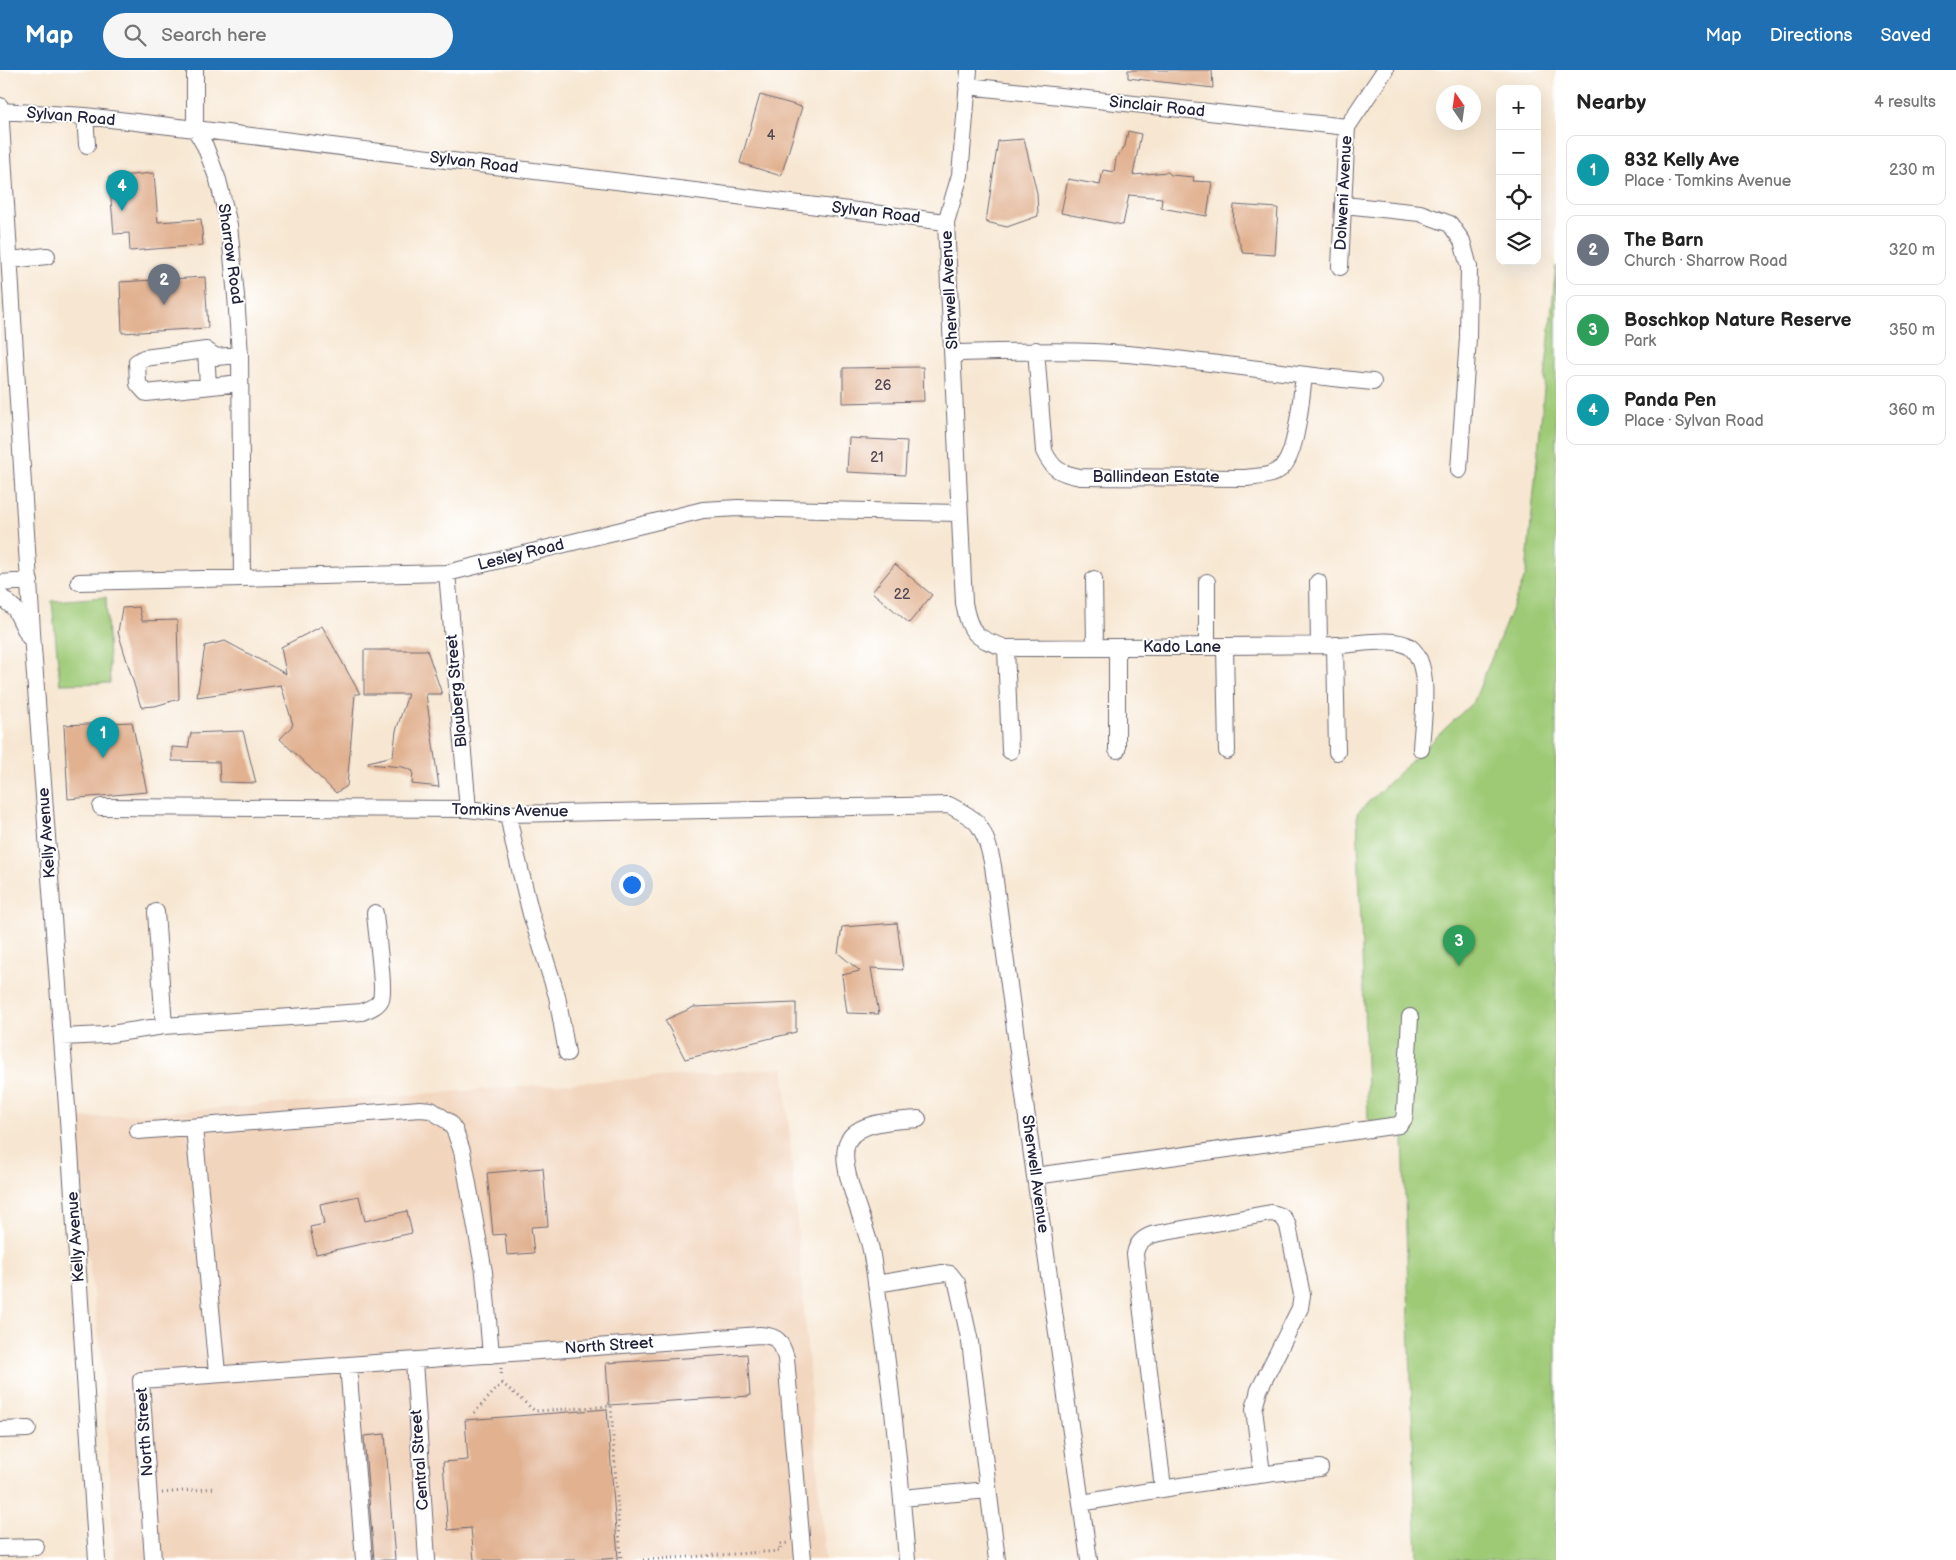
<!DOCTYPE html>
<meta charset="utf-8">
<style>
body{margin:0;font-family:"Balsamiq Sans",sans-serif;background:#f6f6f6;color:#222}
.controls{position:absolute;right:15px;top:15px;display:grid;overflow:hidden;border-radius:10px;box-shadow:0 5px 20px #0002}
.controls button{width:45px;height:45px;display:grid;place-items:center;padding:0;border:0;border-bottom:1px solid #e0e0e0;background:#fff;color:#222;font:25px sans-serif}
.compass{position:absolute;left:1436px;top:15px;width:45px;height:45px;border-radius:50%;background:#fff;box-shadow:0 5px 20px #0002;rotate:347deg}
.you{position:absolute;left:631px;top:814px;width:18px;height:18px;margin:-12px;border:4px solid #fff;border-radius:50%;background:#1a73e8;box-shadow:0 0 0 8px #1a73e833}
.badge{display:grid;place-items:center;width:32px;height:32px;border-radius:50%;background:#1f6fb2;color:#fff;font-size:16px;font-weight:700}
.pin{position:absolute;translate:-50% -41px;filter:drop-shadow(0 1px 2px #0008)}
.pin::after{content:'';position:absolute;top:26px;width:18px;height:15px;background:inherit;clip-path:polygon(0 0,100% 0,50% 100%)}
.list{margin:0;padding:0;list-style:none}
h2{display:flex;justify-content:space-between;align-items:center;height:65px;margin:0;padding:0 20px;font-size:21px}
h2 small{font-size:16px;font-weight:400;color:#767676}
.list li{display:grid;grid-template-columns:32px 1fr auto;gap:15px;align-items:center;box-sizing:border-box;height:70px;margin:0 10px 10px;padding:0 10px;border:1px solid #e0e0e0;border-radius:10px}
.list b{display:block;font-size:19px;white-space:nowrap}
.list p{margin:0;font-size:16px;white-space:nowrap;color:#767676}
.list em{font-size:16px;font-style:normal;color:#767676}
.icon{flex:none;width:28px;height:28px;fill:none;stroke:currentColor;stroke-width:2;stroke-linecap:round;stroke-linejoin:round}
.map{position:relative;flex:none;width:1556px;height:1490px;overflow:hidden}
header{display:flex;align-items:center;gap:30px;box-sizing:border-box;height:70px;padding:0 25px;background:#1f6fb2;color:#fff}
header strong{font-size:24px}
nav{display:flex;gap:28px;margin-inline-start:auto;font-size:18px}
.search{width:350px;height:45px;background:#f6f6f6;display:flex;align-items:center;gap:12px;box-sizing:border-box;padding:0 18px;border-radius:28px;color:#767676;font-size:19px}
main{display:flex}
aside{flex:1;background:#fff}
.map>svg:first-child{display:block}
.built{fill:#f2d5bd}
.green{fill:#9eca76;stroke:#607658}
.building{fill:#e1b190}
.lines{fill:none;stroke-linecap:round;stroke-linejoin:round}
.minor-casing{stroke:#6d6770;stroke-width:18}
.path{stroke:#6d6770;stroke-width:3;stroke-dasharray:1 4;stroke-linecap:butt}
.minor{stroke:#fff;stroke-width:16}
.labels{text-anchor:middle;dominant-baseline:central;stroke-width:4;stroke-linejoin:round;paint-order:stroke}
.number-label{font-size:14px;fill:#524650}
.street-label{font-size:16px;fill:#22223b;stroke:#fff}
</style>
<header>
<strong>Map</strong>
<div class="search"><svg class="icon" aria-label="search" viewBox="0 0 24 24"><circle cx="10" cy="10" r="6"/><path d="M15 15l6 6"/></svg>Search here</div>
<nav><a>Map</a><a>Directions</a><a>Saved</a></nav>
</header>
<main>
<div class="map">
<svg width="1556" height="1490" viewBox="0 0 1556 1490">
<rect width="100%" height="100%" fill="#fff"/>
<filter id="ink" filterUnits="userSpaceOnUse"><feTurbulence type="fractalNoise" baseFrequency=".02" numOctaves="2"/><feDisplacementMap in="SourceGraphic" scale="10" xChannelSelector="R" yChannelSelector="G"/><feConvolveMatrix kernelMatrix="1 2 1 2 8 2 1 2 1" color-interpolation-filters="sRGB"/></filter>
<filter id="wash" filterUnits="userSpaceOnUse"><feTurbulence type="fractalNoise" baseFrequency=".0096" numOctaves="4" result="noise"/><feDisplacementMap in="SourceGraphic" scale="20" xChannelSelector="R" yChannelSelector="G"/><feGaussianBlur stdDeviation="1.12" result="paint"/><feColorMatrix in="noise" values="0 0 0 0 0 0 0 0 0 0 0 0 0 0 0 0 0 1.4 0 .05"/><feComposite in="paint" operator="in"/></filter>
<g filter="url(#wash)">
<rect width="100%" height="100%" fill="#f7e7d2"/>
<!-- built -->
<path class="built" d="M784,998L825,1490H115L101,1283L70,1049Z"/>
<!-- green -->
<path class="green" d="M1556,196V1490H1417L1403,1068L1368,1049L1357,743L1474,631L1526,504Z
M106,527L110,613L60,614L52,531Z"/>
<g id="blocks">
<!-- building -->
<path class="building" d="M1128,0H1212L1213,18L1128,8Z
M760,25L802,37L781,106L740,93Z
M1128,61L1141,64L1133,105L1168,102L1171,105L1194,107L1193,111L1212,112L1207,146L1161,138L1162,128L1129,125L1123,155L1061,143L1068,109L1100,115L1103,100L1114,102L1116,88L1125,76Z
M1024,69L1037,123L1038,146L1007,157L986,152L998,71Z
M154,103L158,152L201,149L203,175L130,181L129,163L114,164L109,107Z
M1234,135L1278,138L1275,185L1243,183L1233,154Z
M205,207L208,258L122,263L120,212Z
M923,297L924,331L843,333V298Z
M849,368L907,371L905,405L847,402Z
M895,494L932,525L909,553L872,522Z
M139,537L142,551L177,550L179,629L155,636L141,637L118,562L122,538Z
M322,556L360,624H355L347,716L336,723L280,669L293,655L281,615L197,627L205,576L225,571L286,604L281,577Z
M364,580H427L442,624H426L439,717L412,714L413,701L403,697L368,694V692L393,686L396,661L408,624H364Z
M132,652L147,722L68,729L64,655Z
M243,661L256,713L220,712L219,692L172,691V677L188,678L191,663Z
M897,853L903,900L871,898L879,944L847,943L842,905L860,901L838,883L842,857Z
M796,933V962L685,989L665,950L694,937Z
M543,1098L548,1156L531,1157L534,1183L507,1185L505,1164L493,1165L487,1103Z
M359,1126L365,1151L407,1141L412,1163L316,1184L310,1157L324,1154L320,1134Z
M747,1284L750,1326L609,1335L606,1293Z
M607,1339L618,1488L593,1490H474L471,1458L448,1460L443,1392L468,1390L465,1350Z
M385,1364L395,1490H374L364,1366Z"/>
</g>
</g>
<g filter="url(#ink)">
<use href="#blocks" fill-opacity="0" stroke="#6d6770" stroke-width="1"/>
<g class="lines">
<defs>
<path id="minor" d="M195,0V59L205,76L218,110L229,155L236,226L240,285L242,507
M969,0L960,105L946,152L964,533C970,565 976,568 1006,578C1116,576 1226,577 1335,575C1355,575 1394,566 1410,577C1433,595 1422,652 1421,679
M967,16L1347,57
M0,36L33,578L68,1050L97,1490
M0,41L85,46L195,59L946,152
M85,46L87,75
M1344,135L1420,143L1450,154L1462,171L1469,197L1468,268L1459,400
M10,190L47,186
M1340,197L1347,57L1385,0
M206,280L208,316
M1036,280L1044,381C1053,400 1060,403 1080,407L1246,408C1259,406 1270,407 1280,399C1297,388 1301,327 1304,306
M953,283C1011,282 1069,279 1127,284C1209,291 1291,305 1373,312
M240,285L216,287L206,280L144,288L137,292L138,314L146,323L240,313
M447,503L468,739
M1094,509L1095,576
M79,512L447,503L703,440L738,438L959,443
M1318,512L1319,575
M0,513L30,511
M0,526L15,539L29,567
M1207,575V512
M1335,575L1337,682
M1117,577V680
M1225,577L1227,681
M1006,578L1010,681
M101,737L468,739L508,744L949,735C958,740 969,745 976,752C986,763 990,782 993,796L1031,1078L1089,1490
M508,744L514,775L531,844L557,926L567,983
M156,842L164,956
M62,967L104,965L164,956L362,942C369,939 378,936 381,929C385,915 376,861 375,843
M194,1057L217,1303
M138,1061L420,1039L431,1040L449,1052L455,1061L462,1081L484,1202L491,1285
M1035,1106L1399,1055L1404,1049L1405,1041L1410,947
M876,1214L943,1203L950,1204L957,1213L970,1272L997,1490
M414,1291L427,1490
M348,1295L364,1490
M0,1360L28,1359
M1163,1418L1135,1184C1137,1172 1144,1167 1155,1164L1271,1143C1281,1145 1284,1147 1288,1156L1302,1225L1300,1238L1259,1320L1254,1339L1262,1404
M902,1428L988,1420
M1082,1433C1161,1418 1240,1406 1320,1398
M0,1478L36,1477
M153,1490L141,1310L760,1265C778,1266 781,1271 786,1288L803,1490
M907,1490C901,1414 894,1339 883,1263C879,1236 876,1208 871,1180C866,1153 836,1094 848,1071C859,1050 899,1051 918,1049"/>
</defs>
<!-- minor casing -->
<use href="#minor" class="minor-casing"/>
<!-- path -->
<path class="path" d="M501,1298L502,1313L535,1341L611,1336L621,1490
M474,1343L502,1313
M162,1423L215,1418
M643,1490L780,1481V1474L788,1473"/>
<!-- minor -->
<use href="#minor" class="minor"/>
</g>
</g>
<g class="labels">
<!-- number labels -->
<g class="number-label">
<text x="771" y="65">4</text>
<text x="883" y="315">26</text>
<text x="877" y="387">21</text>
<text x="902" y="524">22</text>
</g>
<!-- street labels -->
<g class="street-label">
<text transform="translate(1157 37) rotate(6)">Sinclair Road</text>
<text transform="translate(71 47) rotate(5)">Sylvan Road</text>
<text transform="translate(474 93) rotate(7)">Sylvan Road</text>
<text transform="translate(1344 123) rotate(-87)">Dolweni Avenue</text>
<text transform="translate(876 143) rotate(7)">Sylvan Road</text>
<text transform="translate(230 184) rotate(82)">Sharrow Road</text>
<text transform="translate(950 220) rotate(-93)">Sherwell Avenue</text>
<text x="1156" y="407">Ballindean Estate</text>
<text transform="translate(521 485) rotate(-14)">Lesley Road</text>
<text x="1182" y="577">Kado Lane</text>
<text transform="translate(457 621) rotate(-95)">Blouberg Street</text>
<text transform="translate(510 741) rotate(1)">Tomkins Avenue</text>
<text transform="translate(47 763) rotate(-94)">Kelly Avenue</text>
<text transform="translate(1035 1104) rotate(82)">Sherwell Avenue</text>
<text transform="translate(76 1167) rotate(-94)">Kelly Avenue</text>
<text transform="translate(609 1276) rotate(-4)">North Street</text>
<text transform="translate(145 1362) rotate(-94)">North Street</text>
<text transform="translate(420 1390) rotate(-94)">Central Street</text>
</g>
</g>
</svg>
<div class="controls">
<button>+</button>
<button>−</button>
<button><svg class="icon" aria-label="locate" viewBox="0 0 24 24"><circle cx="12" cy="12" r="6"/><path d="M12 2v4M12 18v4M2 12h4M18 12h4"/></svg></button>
<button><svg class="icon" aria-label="layers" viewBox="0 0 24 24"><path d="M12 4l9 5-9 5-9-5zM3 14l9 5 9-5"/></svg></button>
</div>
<svg class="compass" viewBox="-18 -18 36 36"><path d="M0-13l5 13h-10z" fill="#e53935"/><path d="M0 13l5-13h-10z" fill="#767676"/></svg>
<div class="you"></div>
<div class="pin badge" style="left:103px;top:688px;background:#0f9aa8">1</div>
<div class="pin badge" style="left:164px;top:235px;background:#6b7280">2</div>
<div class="pin badge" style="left:1459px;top:896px;background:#2e9e5b">3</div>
<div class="pin badge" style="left:122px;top:141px;background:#0f9aa8">4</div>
</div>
<aside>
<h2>Nearby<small>4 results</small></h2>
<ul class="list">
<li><span class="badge" style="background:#0f9aa8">1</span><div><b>832 Kelly Ave</b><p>Place · Tomkins Avenue</p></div><em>230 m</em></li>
<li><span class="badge" style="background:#6b7280">2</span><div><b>The Barn</b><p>Church · Sharrow Road</p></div><em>320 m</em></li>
<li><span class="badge" style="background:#2e9e5b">3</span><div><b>Boschkop Nature Reserve</b><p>Park</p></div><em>350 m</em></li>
<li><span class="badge" style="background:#0f9aa8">4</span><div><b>Panda Pen</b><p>Place · Sylvan Road</p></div><em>360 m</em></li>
</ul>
</aside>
</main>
